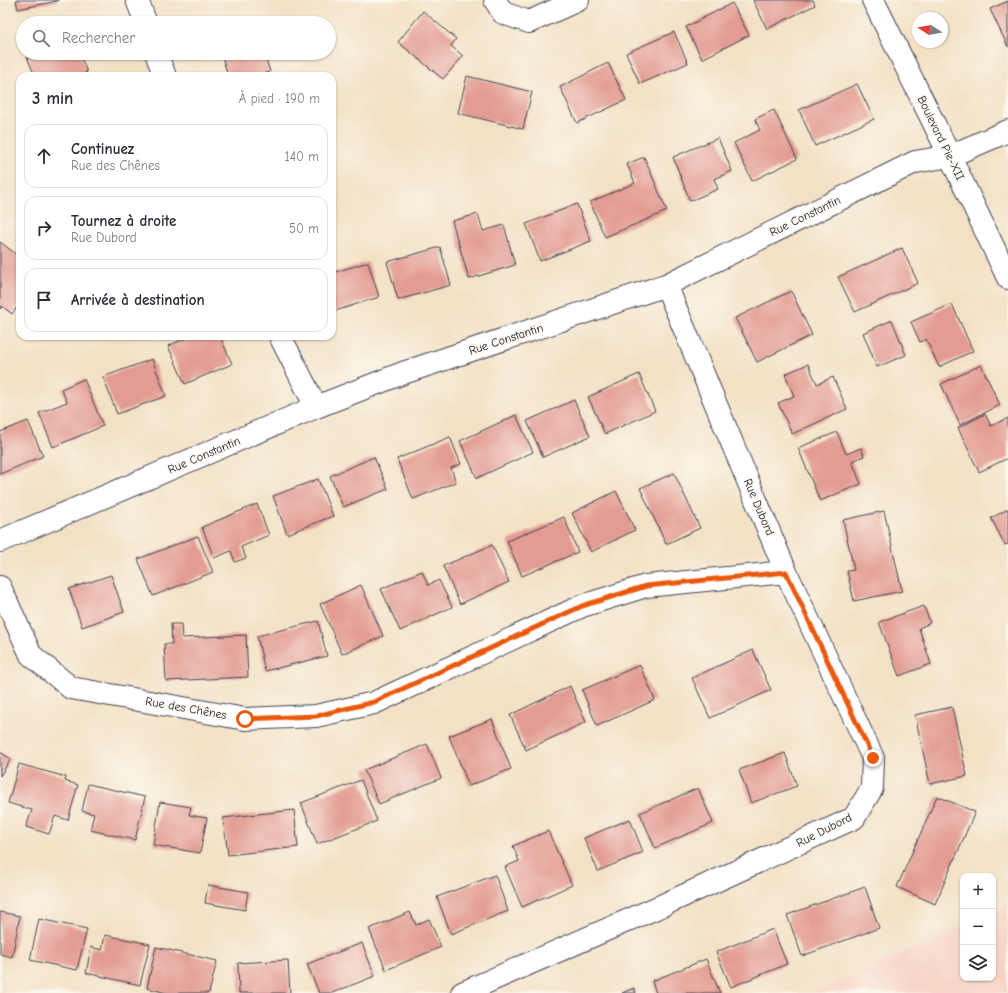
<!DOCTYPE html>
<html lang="fr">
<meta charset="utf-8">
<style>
body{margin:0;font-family:"Comic Neue",sans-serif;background:#f2f2f3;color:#2b2b33}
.controls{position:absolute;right:12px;bottom:12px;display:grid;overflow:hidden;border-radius:8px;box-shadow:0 1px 3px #0004}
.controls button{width:36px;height:36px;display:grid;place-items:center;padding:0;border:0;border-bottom:1px solid #e1e1e2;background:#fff;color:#2b2b33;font:20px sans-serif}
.compass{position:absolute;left:912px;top:12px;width:36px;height:36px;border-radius:50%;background:#fff;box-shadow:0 1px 3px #0004;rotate:281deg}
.stop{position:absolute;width:12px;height:12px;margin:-9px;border:3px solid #ea580c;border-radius:50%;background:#fff}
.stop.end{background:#ea580c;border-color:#fff;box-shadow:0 1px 4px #0008}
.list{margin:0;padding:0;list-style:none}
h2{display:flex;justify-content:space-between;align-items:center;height:52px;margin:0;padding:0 16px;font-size:17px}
h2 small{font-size:13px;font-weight:400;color:#7c7c81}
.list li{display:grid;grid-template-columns:26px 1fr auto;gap:12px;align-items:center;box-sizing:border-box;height:64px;margin:0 8px 8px;padding:0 8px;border:1px solid #e1e1e2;border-radius:12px}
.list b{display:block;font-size:15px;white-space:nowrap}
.list p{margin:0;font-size:13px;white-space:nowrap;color:#7c7c81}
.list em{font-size:13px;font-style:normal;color:#7c7c81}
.icon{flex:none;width:22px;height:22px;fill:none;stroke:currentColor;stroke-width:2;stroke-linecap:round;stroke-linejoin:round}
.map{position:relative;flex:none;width:1008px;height:993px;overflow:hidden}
.search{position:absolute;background:#fff;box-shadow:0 1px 3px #0004;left:16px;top:16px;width:320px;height:44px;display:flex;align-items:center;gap:10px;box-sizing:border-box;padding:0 14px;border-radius:22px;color:#7c7c81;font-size:15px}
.panel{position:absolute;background:#fff;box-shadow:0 1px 3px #0004;left:16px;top:72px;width:320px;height:268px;border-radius:12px}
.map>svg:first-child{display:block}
.built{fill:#f6d2c4}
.building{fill:#e39c93}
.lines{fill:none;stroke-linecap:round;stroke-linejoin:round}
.minor-casing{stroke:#413f50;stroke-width:24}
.minor{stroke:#fff;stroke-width:22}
.route{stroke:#ea580c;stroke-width:5}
.labels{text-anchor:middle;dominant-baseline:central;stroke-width:3;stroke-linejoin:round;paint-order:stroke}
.street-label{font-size:12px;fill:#22223b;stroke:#fbf7ec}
</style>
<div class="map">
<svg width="1008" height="993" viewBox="0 0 1008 993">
<rect width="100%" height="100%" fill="#fbf7ec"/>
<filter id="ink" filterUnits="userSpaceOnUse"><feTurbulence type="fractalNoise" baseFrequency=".025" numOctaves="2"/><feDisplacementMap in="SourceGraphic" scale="8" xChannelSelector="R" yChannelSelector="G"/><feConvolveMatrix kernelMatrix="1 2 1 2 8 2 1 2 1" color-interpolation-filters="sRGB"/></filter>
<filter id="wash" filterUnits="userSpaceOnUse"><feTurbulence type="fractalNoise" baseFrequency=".012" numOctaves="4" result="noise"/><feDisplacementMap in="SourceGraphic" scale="16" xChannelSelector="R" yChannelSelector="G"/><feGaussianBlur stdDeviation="0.9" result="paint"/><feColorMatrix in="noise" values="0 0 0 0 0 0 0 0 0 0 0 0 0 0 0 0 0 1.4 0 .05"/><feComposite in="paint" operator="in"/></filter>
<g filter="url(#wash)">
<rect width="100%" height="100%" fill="#f3e1c5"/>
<!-- built -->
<path class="built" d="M1008,905V993H814L963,926V978H993V912Z"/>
<g id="blocks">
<!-- building -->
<path class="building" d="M16,0H58V1L18,9Z
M753,0H813L815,5L767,29Z
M1008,1V47L990,9Z
M732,3L749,35L702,59L686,27Z
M423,11L456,39L451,46L463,56L443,79L398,42Z
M674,32L688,63L640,84L626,53Z
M35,53H79L87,72L78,76H35L27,57Z
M221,53H264L270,72L256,76H228Z
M608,63L626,100L577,123L560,87Z
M467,76L532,92L523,129L458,113Z
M857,84L874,119L815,146L799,110Z
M774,110L797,159L752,181L734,143L760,130L755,119Z
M718,138L732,171L714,179L718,189L690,201L673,157Z
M644,157L667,211L605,237L590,202L635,183L627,164Z
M577,204L591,241L540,261L526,224Z
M478,214L483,231L504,225L515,265L469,279L452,221Z
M0,242L20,257V281L17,285L20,287V303L12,314L2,306L0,309Z
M440,247L451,285L398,300L387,262Z
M902,248L918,283L855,312L838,277Z
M368,262L379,297L332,312V273Z
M791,291L812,335L757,362L735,318Z
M952,304L973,351L939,367L926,339L920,342L911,322Z
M892,320L906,355L877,367L863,333Z
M191,336H220L232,364L185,384L168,346Z
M152,359L166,396L117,414L103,377Z
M808,364L817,384L833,377L847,409L792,434L778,403L794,396L785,374Z
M981,365L1000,405L960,425L941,384Z
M639,374L655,411L605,434L588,397Z
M84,379L103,426L53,447L39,413L67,402L61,389Z
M574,400L590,436L543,457L527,421Z
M985,414L991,426L1008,418V458L979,472L958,428Z
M516,415L533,452L477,478L460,441Z
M28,421L43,456L0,474V432Z
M837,432L846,454L861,448L864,456L852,461L861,484L820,501L798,448Z
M450,437L461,464L451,468L456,482L413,499L397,459Z
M374,457L388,489L343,507L330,476Z
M674,473L700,528L666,544L640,488Z
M318,479L333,516L287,534L273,496Z
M616,491L635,530L591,552L572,513Z
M257,504L269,535L241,547L246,558L235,562L231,551L214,558L202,527Z
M1008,509V544L1005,545L991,518Z
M884,511L902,591L854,601L847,571L854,570L843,520Z
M564,517L578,552L522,576L507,541Z
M198,536L213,572L153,596L138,559Z
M492,545L509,582L460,604L443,566Z
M422,571L428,585L439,580L452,607L400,631L381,589Z
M111,575L124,612L82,627L69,589Z
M361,585L383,636L342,654L320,604Z
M924,606L930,623L919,628L931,664L899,676L879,622Z
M318,621L327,656L265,671L257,636Z
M171,624H181L182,638L246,635L248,677L166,681L164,644H172Z
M753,650L771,690L710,718L692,678Z
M640,665L655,700L597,726L582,690Z
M570,686L586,722L526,750L510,715Z
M952,707L967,776L930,784L915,715Z
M492,719L511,769L469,786L449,736Z
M427,744L441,778L379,804L364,770Z
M0,752L11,759L0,776Z
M785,753L797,786L751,803L739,770Z
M19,764L66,777L65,781L78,785L68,820L55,816L49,834L26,827L32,810L8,803Z
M361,780L377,821L317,844L301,803Z
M88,784L145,797L135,840L90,830L94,814L82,811Z
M698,788L713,823L655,848L640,813Z
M937,796L975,812L935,904L897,887Z
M160,802L191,807L189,815L207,818L200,853L153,845Z
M294,810L298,847L228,855L223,818Z
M630,819L643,852L598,871L584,838Z
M548,831L572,885L522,907L505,867L519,861L513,846Z
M495,875L508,911L451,934L437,897Z
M208,885L248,892L245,910L205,903Z
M865,887L879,928L802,956L787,915Z
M0,912L20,916L12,957L0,954Z
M410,912L416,925L429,919L441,947L386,970L369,929Z
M39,919L87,929L77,970L30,960Z
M773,929L787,964L731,987L716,952Z
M105,935L150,944L140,985L86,973L91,947L102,950Z
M362,943L375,976L332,993H319L307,964Z
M156,947L217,961L209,993H167L147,988Z
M706,959L720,993H656L652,981Z
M288,960L290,993H239L238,963Z
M634,988L636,993H622Z"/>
</g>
</g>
<g filter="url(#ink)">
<use href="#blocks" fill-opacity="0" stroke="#413f50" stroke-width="1"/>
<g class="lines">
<defs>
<path id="minor" d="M137,0L146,23
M495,0L503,13L529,22L578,0
M873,0L950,156L1008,278
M156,53L165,76
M280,336L316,407
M0,541L316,407L403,373L666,285L915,162L950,156L1008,131
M0,587L31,655L71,688L245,719L316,716L374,703L582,606L646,586L786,572
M462,993L663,905L854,818L872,788L873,758L786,572L666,285"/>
</defs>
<!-- minor casing -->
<use href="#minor" class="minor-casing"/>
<!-- minor -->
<use href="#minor" class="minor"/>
</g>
</g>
<g class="lines" filter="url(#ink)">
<!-- route -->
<path class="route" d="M245,719L316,716L374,702L582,606L646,586L786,572L873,758"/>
</g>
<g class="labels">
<!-- street labels -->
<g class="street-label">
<text transform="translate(941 138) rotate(64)">Boulevard Pie-XII</text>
<text transform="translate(805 216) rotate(-26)">Rue Constantin</text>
<text transform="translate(506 339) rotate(-18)">Rue Constantin</text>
<text transform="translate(204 455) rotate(-23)">Rue Constantin</text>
<text transform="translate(759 507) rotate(67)">Rue Dubord</text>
<text transform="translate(186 708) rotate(10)">Rue des Chênes</text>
<text transform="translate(824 830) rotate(-27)">Rue Dubord</text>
</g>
</g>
</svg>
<div class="controls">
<button>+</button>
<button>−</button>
<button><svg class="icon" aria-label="layers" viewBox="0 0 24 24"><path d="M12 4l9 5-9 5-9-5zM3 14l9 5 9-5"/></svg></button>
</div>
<svg class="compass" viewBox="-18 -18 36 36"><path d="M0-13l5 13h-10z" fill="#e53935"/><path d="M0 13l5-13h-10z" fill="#7c7c81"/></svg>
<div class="stop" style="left:245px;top:719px"></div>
<div class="stop end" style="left:873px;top:758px"></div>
<div class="search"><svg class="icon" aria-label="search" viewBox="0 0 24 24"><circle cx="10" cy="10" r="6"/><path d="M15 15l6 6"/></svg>Rechercher</div>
<section class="panel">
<h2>3 min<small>À pied · 190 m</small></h2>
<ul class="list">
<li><svg class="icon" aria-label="ahead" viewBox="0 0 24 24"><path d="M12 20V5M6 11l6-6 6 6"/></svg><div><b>Continuez</b><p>Rue des Chênes</p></div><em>140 m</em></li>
<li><svg class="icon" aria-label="right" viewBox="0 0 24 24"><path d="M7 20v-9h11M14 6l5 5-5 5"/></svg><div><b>Tournez à droite</b><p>Rue Dubord</p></div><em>50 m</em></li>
<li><svg class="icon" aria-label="arrive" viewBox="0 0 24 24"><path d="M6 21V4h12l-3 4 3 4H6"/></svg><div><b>Arrivée à destination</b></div></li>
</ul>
</section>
</div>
